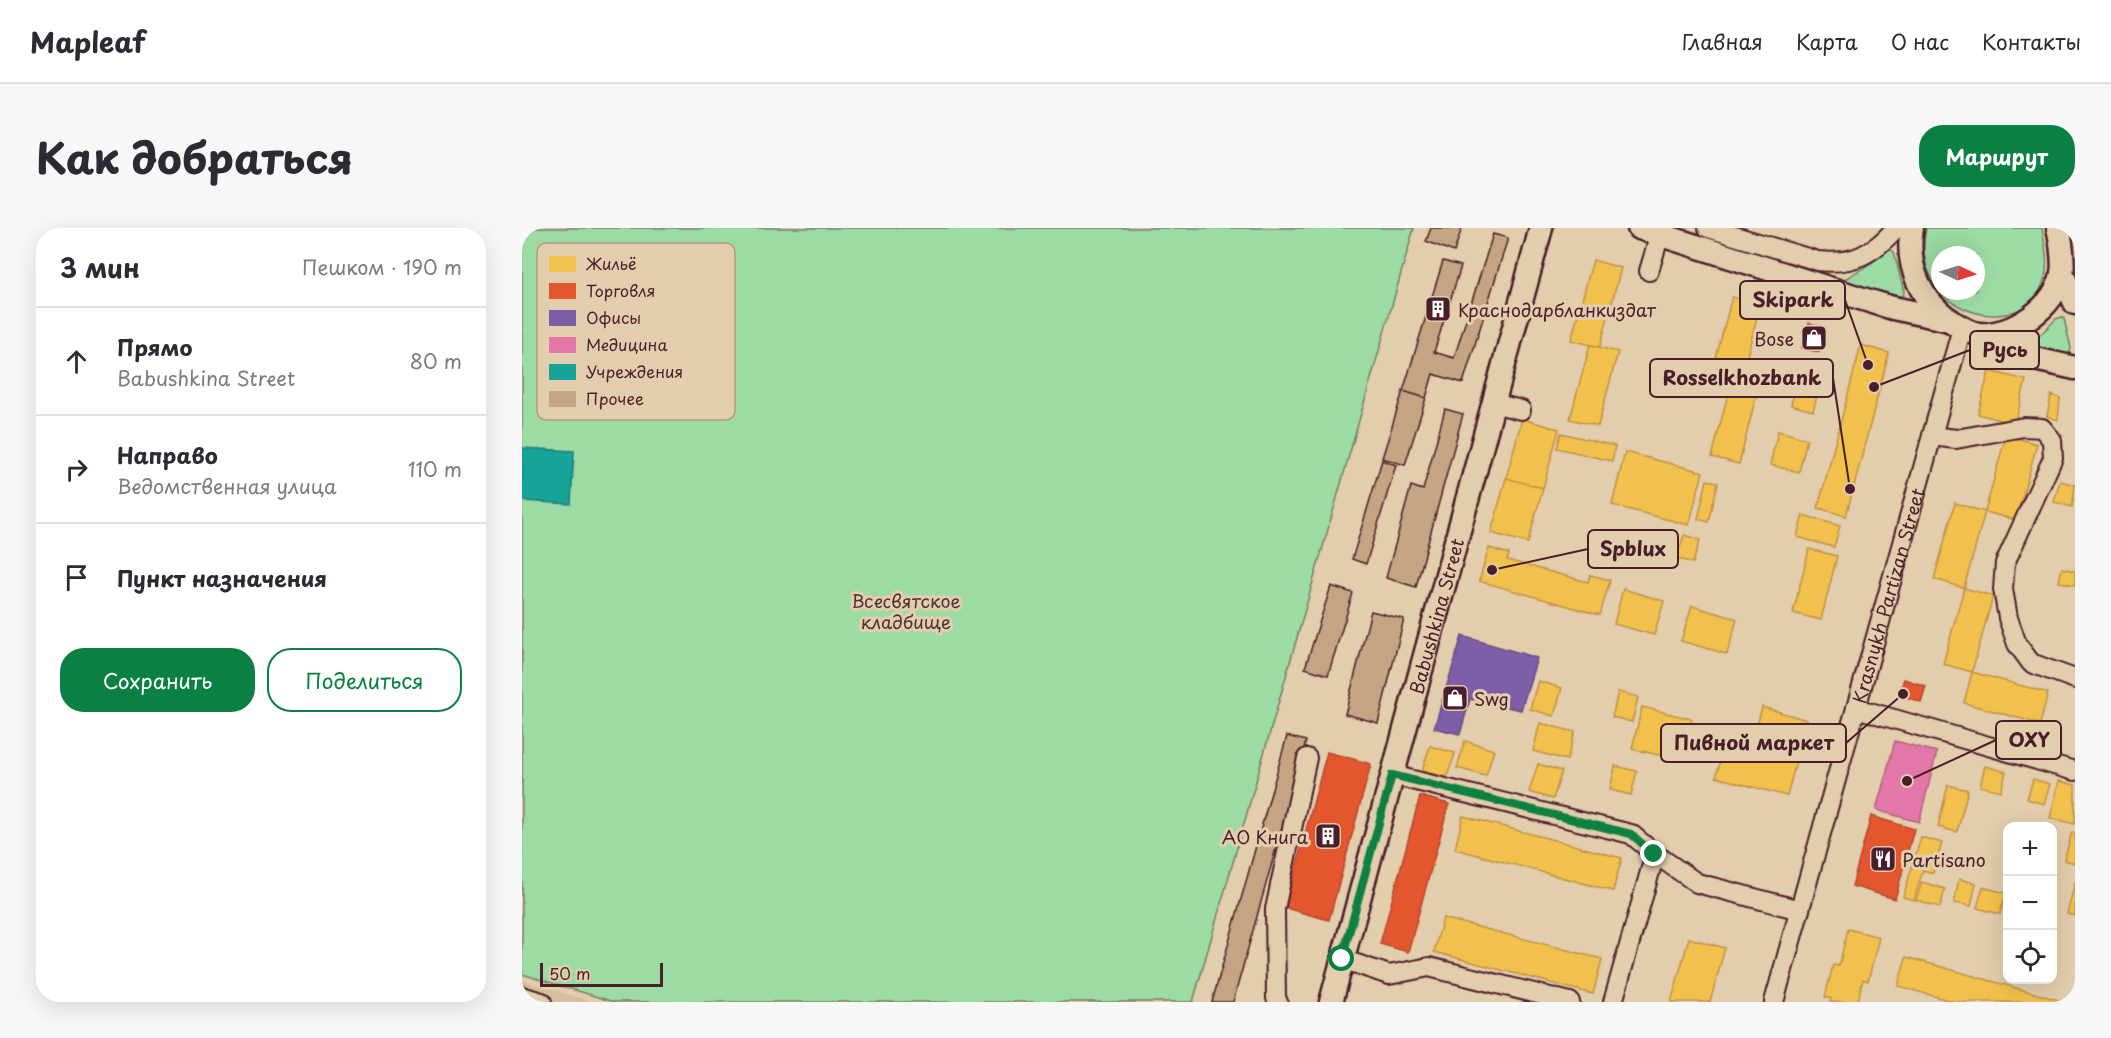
<!DOCTYPE html>
<html lang="ru">
<meta charset="utf-8">
<style>
body{margin:0;font-family:"Playpen Sans",sans-serif;background:#f7f7f7;color:#2b2b33}
.controls{position:absolute;right:18px;bottom:18px;display:grid;overflow:hidden;border-radius:12px;box-shadow:0 6px 24px #0002}
.controls button{width:54px;height:54px;display:grid;place-items:center;padding:0;border:0;border-bottom:2px solid #e1e1e2;background:#fff;color:#2b2b33;font:30px sans-serif}
.compass{position:absolute;left:1409px;top:18px;width:54px;height:54px;border-radius:50%;background:#fff;box-shadow:0 6px 24px #0002;rotate:94deg}
.scale{position:absolute;left:18px;bottom:15px;width:123px;box-sizing:border-box;padding-left:6px;border:3px solid #4a1f2b;border-top:0;font-size:16px;line-height:21px;white-space:nowrap;color:#4a1f2b;-webkit-text-stroke:4px #e2cdac;paint-order:stroke}
.stop{position:absolute;width:18px;height:18px;margin:-14px;border:4px solid #0b8043;border-radius:50%;background:#fff}
.stop.end{background:#0b8043;border-color:#fff;box-shadow:0 2px 6px #0008}
.list{margin:0;padding:0;list-style:none}
h2{display:flex;justify-content:space-between;align-items:center;height:78px;margin:0;padding:0 24px;font-size:26px}
h2 small{font-size:20px;font-weight:400;color:#7c7c81}
.list li{display:grid;grid-template-columns:39px 1fr auto;gap:18px;align-items:center;box-sizing:border-box;height:108px;padding:0 24px;border-top:2px solid #e1e1e2}
.list b{display:block;font-size:22px;white-space:nowrap}
.list p{margin:0;font-size:20px;white-space:nowrap;color:#7c7c81}
.list em{font-size:20px;font-style:normal;color:#7c7c81}
.actions{display:flex;gap:12px;padding:18px 24px}
.actions a{flex:1;padding:14px 0;border:2px solid #0b8043;border-radius:24px;text-align:center;font-size:21px;color:#0b8043}
.actions .main{background:#0b8043;color:#fff}
.icon{flex:none;width:33px;height:33px;fill:none;stroke:currentColor;stroke-width:2;stroke-linecap:round;stroke-linejoin:round}
.map{position:relative;flex:none;width:1553px;height:774px;overflow:hidden;border-radius:24px}
header{display:flex;align-items:center;gap:36px;box-sizing:border-box;height:84px;padding:0 30px;background:#fff;border-bottom:2px solid #e1e1e2}
header strong{font-size:28px}
nav{display:flex;gap:33px;margin-inline-start:auto;font-size:21px}
.intro{display:flex;align-items:center;justify-content:space-between;box-sizing:border-box;height:144px;padding:0 36px}
h1{margin:0;font-size:42px}
.button{padding:15px 27px;border-radius:24px;background:#0b8043;color:#fff;font-size:21px;font-weight:700}
main{display:flex;gap:36px;padding:0 36px}
aside{flex:1;background:#fff;border-radius:24px;box-shadow:0 6px 24px #0002}
.map>svg:first-child{display:block}
.built{fill:#d6be9d}
.green{fill:#9cdba3;stroke:#737d67;stroke-width:1.5}
.homes{fill:#f2c14e;stroke:#c09044;stroke-width:1.5}
.shops{fill:#e4572e;stroke:#b6462d;stroke-width:1.5}
.offices{fill:#7b5ea7;stroke:#6c4b82;stroke-width:1.5}
.health{fill:#e377a8;stroke:#b55d82;stroke-width:1.5}
.public{fill:#17a398;stroke:#267b77;stroke-width:1.5}
.building{fill:#c4a482;stroke:#4a1f2b;stroke-width:1.5}
.lines{fill:none;stroke-linecap:round;stroke-linejoin:round}
.minor-casing{stroke:#4a1f2b;stroke-width:22}
.major-casing{stroke:#4a1f2b;stroke-width:27}
.minor{stroke:#e2cdac;stroke-width:18}
.major{stroke:#e2cdac;stroke-width:22}
.route{stroke:#0b8043;stroke-width:8}
.labels{text-anchor:middle;dominant-baseline:central;stroke-width:6;stroke-linejoin:round;paint-order:stroke}
.poi-label{font-size:18px;fill:#4a1f2b;stroke:#e2cdac;text-anchor:start}
.street-label{font-size:18px;fill:#4a1f2b;stroke:#e2cdac}
.park-label{font-size:18px;fill:#523237;stroke:#e2cdac}
.key{fill:#e2cdac;stroke:#b49985;stroke-width:1.5}
.key-label{font-size:16px;fill:#4a1f2b}
.leader{fill:none;stroke:#4a1f2b;stroke-width:2}
.callout-dot{fill:#4a1f2b;stroke:#e2cdac;stroke-width:2}
.callout{fill:#e2cdac;stroke:#4a1f2b;stroke-width:2}
.callout-label{font-size:20px;text-anchor:middle;font-weight:bold;fill:#4a1f2b}
</style>
<header>
<strong>Mapleaf</strong>
<nav><a>Главная</a><a>Карта</a><a>О нас</a><a>Контакты</a></nav>
</header>
<div class="intro"><h1>Как добраться</h1><a class="button">Маршрут</a></div>
<main>
<aside>
<h2>3 мин<small>Пешком · 190 m</small></h2>
<ul class="list">
<li><svg class="icon" aria-label="ahead" viewBox="0 0 24 24"><path d="M12 20V5M6 11l6-6 6 6"/></svg><div><b>Прямо</b><p>Babushkina Street</p></div><em>80 m</em></li>
<li><svg class="icon" aria-label="right" viewBox="0 0 24 24"><path d="M7 20v-9h11M14 6l5 5-5 5"/></svg><div><b>Направо</b><p>Ведомственная улица</p></div><em>110 m</em></li>
<li><svg class="icon" aria-label="arrive" viewBox="0 0 24 24"><path d="M6 21V4h12l-3 4 3 4H6"/></svg><div><b>Пункт назначения</b></div></li>
</ul>
<div class="actions"><a class="main">Сохранить</a><a>Поделиться</a></div>
</aside>
<div class="map">
<svg width="1553" height="774" viewBox="0 0 1553 774">
<rect width="100%" height="100%" fill="#e2cdac"/>
<filter id="ink" filterUnits="userSpaceOnUse"><feTurbulence type="fractalNoise" baseFrequency=".0167" numOctaves="2"/><feDisplacementMap in="SourceGraphic" scale="12" xChannelSelector="R" yChannelSelector="G"/><feConvolveMatrix kernelMatrix="1 2 1 2 8 2 1 2 1" color-interpolation-filters="sRGB"/></filter>
<g filter="url(#ink)">
<!-- built -->
<path class="built" d="M0,752L70,774H0Z"/>
<!-- green -->
<path class="green" d="M0,0H892L671,774H92L0,746Z
M1404,0H1520C1523,20 1529,41 1519,60C1499,99 1443,92 1418,63H1454V27H1418V63C1403,44 1399,23 1404,0Z
M1367,20L1372,24L1382,64L1381,67L1375,69L1323,55V51L1351,34Z
M1540,89L1542,91L1549,120L1547,126L1514,119V111L1534,91Z"/>
<!-- homes -->
<path class="homes" d="M1071,32L1099,40L1078,119L1049,112Z
M1210,69L1238,77L1218,156L1189,149Z
M1068,117L1096,124L1076,198L1048,191Z
M1339,117L1367,125L1324,288L1296,280Z
M1279,140L1301,146L1291,183L1269,177Z
M1467,143L1504,152L1493,196L1456,186Z
M1209,154L1236,161L1217,236L1190,229Z
M1529,167L1538,170L1536,192L1525,188Z
M1000,191L1037,201L1021,260L984,250Z
M1256,203L1285,211L1277,244L1248,237Z
M1039,205L1093,218L1090,233L1035,220Z
M1484,207L1515,216L1494,292L1463,284Z
M1103,224L1181,244L1167,297L1090,277Z
M984,250L1021,260L1006,315L969,305Z
M1185,252L1196,254L1187,294L1176,291Z
M1538,253L1553,257L1550,279L1532,274Z
M1433,275L1463,284L1442,360L1412,351Z
M1281,287L1318,298L1312,319L1275,309Z
M1162,307L1178,312L1171,335L1155,330Z
M967,320L987,326L985,332L1066,354L1068,347L1088,352L1078,387L957,353Z
M1287,321L1315,328L1299,392L1271,385Z
M1540,340L1553,343V357L1537,354Z
M1442,360L1471,368L1450,444L1421,436Z
M1101,361L1142,373L1132,407L1092,396Z
M1170,378L1215,391L1205,426L1159,413Z
M1450,444L1526,465L1518,496L1442,475Z
M1016,453L1040,460L1032,488L1008,481Z
M1096,464L1116,469L1110,494L1090,489Z
M1120,479L1170,491L1160,532L1110,521Z
M1240,479L1285,492L1265,568L1194,549L1206,507L1231,513Z
M1018,495L1053,504L1045,532L1011,523Z
M943,513L972,522L964,548L935,540Z
M908,518L933,525L925,549L900,543Z
M1016,536L1040,543L1031,571L1007,564Z
M1093,538L1115,543L1109,567L1088,562Z
M1463,538L1484,544L1479,563L1458,558Z
M1511,551L1528,556L1522,576L1505,571Z
M1537,553L1553,557V596L1528,590Z
M1426,557L1446,562L1435,604L1416,599Z
M941,588L1100,630L1091,663L933,621Z
M1550,604L1553,605V635L1542,632Z
M1399,609L1420,615L1411,645L1401,642L1392,672L1381,669Z
M1437,651L1454,655L1449,678L1432,675Z
M1400,654L1423,661L1418,679L1394,672Z
M1553,654V688L1545,686Z
M1461,659L1484,665L1478,686L1455,680Z
M921,690L1080,731L1071,766L912,724Z
M1326,701L1357,709L1346,753L1341,751L1336,772L1341,774H1308L1309,770L1303,769L1311,737L1317,738Z
M1167,710L1203,720L1188,774H1149Z
M1384,729L1544,774H1433L1376,758Z"/>
<!-- shops -->
<path class="shops" d="M1287,95L1303,100L1297,124L1280,120Z
M1382,451L1404,458L1399,474L1377,467Z
M805,524L849,536L807,692L763,680Z
M898,568L927,576L886,724L858,716Z
M1349,588L1392,601L1373,671L1330,658Z"/>
<!-- offices -->
<path class="offices" d="M940,408L1015,430L999,482L948,471L938,506L912,500Z"/>
<!-- health -->
<path class="health" d="M1373,513L1415,524L1397,594L1354,582Z"/>
<!-- public -->
<path class="public" d="M0,220L52,223L49,276L0,273Z"/>
<!-- building -->
<path class="building" d="M909,0H940L932,24L904,13Z
M971,6L986,10L941,155L911,146L904,170L881,163L921,33L939,38L912,124L932,130Z
M881,163L904,170L883,237L860,230Z
M923,181L941,186L894,359L864,350L889,258L901,262Z
M860,232L874,237L844,336L830,331Z
M809,358L831,365L806,447L783,440Z
M849,383L882,391L856,495L823,486Z
M765,508L784,513L711,774H690Z"/>
<g class="lines">
<defs>
<g id="minor">
<path d="M1186,0L1296,33C1331,37 1351,26 1374,0"/>
<path d="M1127,43L1138,6"/>
<path d="M971,175L999,182"/>
<path d="M1410,208L1434,211L1502,199L1520,200L1530,212L1531,230L1483,335L1481,361L1486,390L1495,416L1509,435L1553,451"/>
<path d="M1334,480L1553,543"/>
<path d="M870,547L1109,606L1133,626L1175,655L1278,682"/>
<path d="M820,731L867,747L907,739L1048,774"/>
<path d="M0,768L20,774"/>
<path d="M756,774L754,770L753,681L785,530"/>
<path d="M1091,774L1133,626"/>
<path id="s1" d="M1252,774L1440,100"/>
</g>
<g id="major">
<path d="M1117,0L1341,71L1371,80L1428,92"/>
<path d="M1390,0C1383,38 1399,74 1432,95C1439,99 1448,105 1457,106C1490,109 1533,79 1540,46C1542,36 1539,10 1536,0"/>
<path d="M1540,45L1553,75"/>
<path d="M1455,106L1486,125L1553,140"/>
<path id="s2" d="M809,774L1019,0"/>
</g>
</defs>
<!-- minor casing -->
<use href="#minor" class="minor-casing"/>
<!-- major casing -->
<use href="#major" class="major-casing"/>
<!-- minor -->
<use href="#minor" class="minor"/>
<!-- major -->
<use href="#major" class="major"/>
</g>
</g>
<g class="lines" filter="url(#ink)">
<!-- route -->
<path class="route" d="M820,731L870,547L1109,606L1132,626"/>
</g>
<!-- icons -->
<defs>
<symbol id="building-square" viewBox="-11 -11 22 22"><rect x="-9" y="-9" width="18" height="18" rx="4" fill="#4a1f2b" stroke="#e2cdac"/><path d="M-4-6H4V6H1V3H-1V6H-4ZM-2.5-4.3h1.7v1.8h-1.7ZM.8-4.3h1.7v1.8H.8ZM-2.5-1h1.7V.8h-1.7ZM.8-1h1.7V.8H.8Z" fill="#fff"/></symbol>
<symbol id="shop-square" viewBox="-11 -11 22 22"><rect x="-9" y="-9" width="18" height="18" rx="4" fill="#4a1f2b" stroke="#e2cdac"/><path d="M-5-2.5h2.3a2.7 3.5 0 0 1 5.4 0H5L5.5 6h-11ZM-1.5-2.5h3a1.5 2.3 0 0 0-3 0Z" fill="#fff"/></symbol>
<symbol id="restaurant-square" viewBox="-11 -11 22 22"><rect x="-9" y="-9" width="18" height="18" rx="4" fill="#4a1f2b" stroke="#e2cdac"/><path d="M-5-6h1v4h1v-4h1v4h1v-4h1v5L-1.5 .5V6h-2V.5L-5-1ZM5-6V6H3V1.5H1.5Q1.5-4 5-6Z" fill="#fff"/></symbol>
</defs>
<g fill-rule="evenodd">
<use href="#building-square" x="901" y="66" width="30" height="30"/>
<use href="#shop-square" x="1277" y="95" width="30" height="30"/>
<use href="#shop-square" x="918" y="455" width="30" height="30"/>
<use href="#building-square" x="791" y="593" width="30" height="30"/>
<use href="#restaurant-square" x="1346" y="616" width="30" height="30"/>
</g>
<g class="labels">
<!-- poi labels -->
<g class="poi-label">
<text x="936" y="81">Краснодарбланкиздат</text>
<text x="1272" y="110" text-anchor="end">Bose</text>
<text x="952" y="470">Swg</text>
<text x="786" y="608" text-anchor="end">АО Книга</text>
<text x="1380" y="631">Partisano</text>
</g>
<!-- street labels -->
<g class="street-label">
<text stroke="none"><textPath href="#s1" startOffset="422">Krasnykh Partizan Street</textPath></text>
<text stroke="none"><textPath href="#s2" startOffset="400">Babushkina Street</textPath></text>
</g>
<!-- park labels -->
<g class="park-label">
<text x="384" y="372">Всесвятское<tspan x="384" dy="21">кладбище</tspan></text>
</g>
</g>
<!-- legend -->
<rect x="15" y="15" width="198" height="177" rx="9" class="key"/>
<rect x="27" y="28" width="27" height="16" fill="#f2c14e"/>
<rect x="27" y="55" width="27" height="16" fill="#e4572e"/>
<rect x="27" y="82" width="27" height="16" fill="#7b5ea7"/>
<rect x="27" y="109" width="27" height="16" fill="#e377a8"/>
<rect x="27" y="136" width="27" height="16" fill="#17a398"/>
<rect x="27" y="163" width="27" height="16" fill="#c4a482"/>
<g class="key-label">
<text x="64" y="42">Жильё</text>
<text x="64" y="69">Торговля</text>
<text x="64" y="96">Офисы</text>
<text x="64" y="123">Медицина</text>
<text x="64" y="150">Учреждения</text>
<text x="64" y="177">Прочее</text>
</g>
<!-- callouts -->
<path class="leader" d="M1346 137L1323 72M1352 159L1448 122M1328 261L1311 150M970 342L1066 321M1385 553L1474 512M1381 466L1324 515"/>
<g class="callout-dot">
<circle cx="1346" cy="137" r="6"/>
<circle cx="1352" cy="159" r="6"/>
<circle cx="1328" cy="261" r="6"/>
<circle cx="970" cy="342" r="6"/>
<circle cx="1385" cy="553" r="6"/>
<circle cx="1381" cy="466" r="6"/>
</g>
<g class="callout">
<rect x="1218" y="53" width="105" height="38" rx="6"/>
<rect x="1448" y="103" width="69" height="38" rx="6"/>
<rect x="1128" y="131" width="183" height="38" rx="6"/>
<rect x="1066" y="302" width="90" height="38" rx="6"/>
<rect x="1474" y="493" width="65" height="38" rx="6"/>
<rect x="1139" y="496" width="185" height="38" rx="6"/>
</g>
<g class="callout-label">
<text x="1271" y="79">Skipark</text>
<text x="1483" y="129">Русь</text>
<text x="1220" y="157">Rosselkhozbank</text>
<text x="1111" y="328">Spblux</text>
<text x="1507" y="519">OXY</text>
<text x="1232" y="522">Пивной маркет</text>
</g>
</svg>
<div class="controls">
<button>+</button>
<button>−</button>
<button><svg class="icon" aria-label="locate" viewBox="0 0 24 24"><circle cx="12" cy="12" r="6"/><path d="M12 2v4M12 18v4M2 12h4M18 12h4"/></svg></button>
</div>
<svg class="compass" viewBox="-18 -18 36 36"><path d="M0-13l5 13h-10z" fill="#e53935"/><path d="M0 13l5-13h-10z" fill="#7c7c81"/></svg>
<div class="scale">50 m</div>
<div class="stop" style="left:820px;top:731px"></div>
<div class="stop end" style="left:1132px;top:626px"></div>
</div>
</main>
